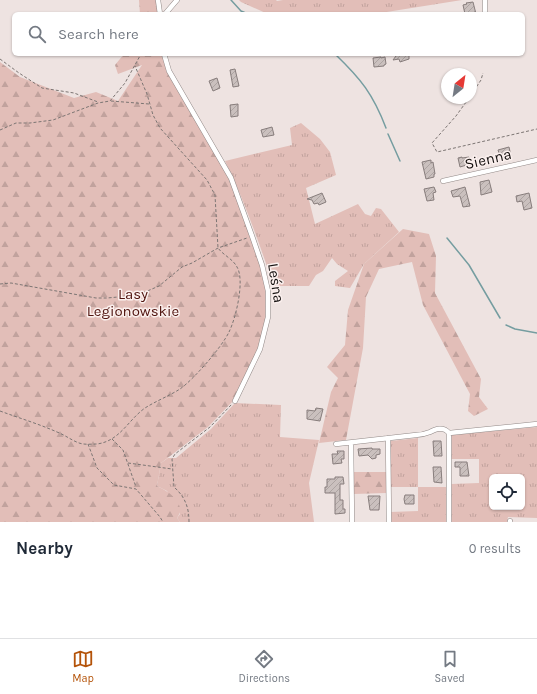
<!DOCTYPE html>
<meta charset="utf-8">
<style>
body{margin:0;font-family:Karla,sans-serif;background:#f6f6f7;color:#1f2937}
.controls{position:absolute;right:12px;bottom:12px;display:grid;overflow:hidden;border-radius:6px;box-shadow:0 1px 3px #0004}
.controls button{width:36px;height:36px;display:grid;place-items:center;padding:0;border:0;border-bottom:1px solid #e0e1e3;background:#fff;color:#1f2937;font:20px sans-serif}
.compass{position:absolute;left:441px;top:68px;width:36px;height:36px;border-radius:50%;background:#fff;box-shadow:0 1px 3px #0004;rotate:30deg}
.list{margin:0;padding:0;list-style:none}
h2{display:flex;justify-content:space-between;align-items:center;height:52px;margin:0;padding:0 16px;font-size:17px}
h2 small{font-size:13px;font-weight:400;color:#747a83}
.icon{flex:none;width:22px;height:22px;fill:none;stroke:currentColor;stroke-width:2;stroke-linecap:round;stroke-linejoin:round}
.map{position:relative;flex:none;width:537px;height:522px;overflow:hidden}
.search{position:absolute;background:#fff;box-shadow:0 1px 3px #0004;left:12px;right:12px;top:12px;height:44px;display:flex;align-items:center;gap:10px;box-sizing:border-box;padding:0 14px;border-radius:6px;color:#747a83;font-size:15px}
.sheet{height:116px;background:#fff}
nav{display:flex;justify-content:space-around;align-items:center;box-sizing:border-box;height:56px;border-top:1px solid #e0e1e3;background:#fff;font-size:11px;color:#747a83}
nav a{display:grid;justify-items:center;gap:2px}
nav .on{color:#b45309}
.map>svg:first-child{display:block}
.grass{fill:url(#grass-tufts);fill-rule:evenodd}
.forest{fill:url(#forest-firs)}
.lines{fill:none;stroke-linecap:round;stroke-linejoin:round}
.stream{stroke:#759da0;stroke-width:1.5}
.building{fill:url(#building-hatch);stroke:#877d7c}
.street-casing{stroke:#928987;stroke-width:5.5}
.path{stroke:#7c7573;stroke-width:1;stroke-dasharray:3 2;stroke-linecap:butt}
.street{stroke:#fff;stroke-width:4.5}
.labels{text-anchor:middle;dominant-baseline:central;stroke-width:3;stroke-linejoin:round;paint-order:stroke}
.street-label{font-size:15px;fill:#161211;stroke:#fbf0ee}
.park-label{font-size:15px;fill:#50140f;stroke:#fbf0ee}
</style>
<div class="map">
<svg width="537" height="522" viewBox="0 0 537 522">
<defs>
<pattern id="grass-tufts" width="24" height="20" patternUnits="userSpaceOnUse"><rect width="24" height="20" fill="#e2beb8"/><path d="M3 7l-1-3M5 7V3M7 7l1-3M15 17l-1-3M17 17v-4M19 17l1-3" fill="none" stroke="#c1a29d"/></pattern>
<pattern id="forest-firs" width="22" height="20" patternUnits="userSpaceOnUse"><rect width="22" height="20" fill="#e2beb8"/><path d="M5 1l3.5 6h-7zM16 11l3.5 6h-7z" fill="#c1a29d"/></pattern>
<pattern id="building-hatch" width="6" height="6" patternUnits="userSpaceOnUse"><rect width="6" height="6" fill="#cac0be"/><path d="M-1 1l2-2M0 6l6-6M5 7l2-2" fill="none" stroke="#ada4a2"/></pattern>
</defs>
<rect width="100%" height="100%" fill="#eee3e1"/>
<!-- grass -->
<path class="grass" d="M239,0H276L277,1L283,0H462L374,14H268L241,2Z
M301,123L320,139L330,152L336,175L306,188L315,224L358,204L365,214L371,216L376,208L381,209L399,232L364,264L350,288L335,286V281L348,271L337,264L332,258L323,271L316,275L309,286H274C259,244 245,201 225,161L292,145L290,128Z
M235,403L281,405L280,437L319,440L309,483L314,522H180L177,518L180,514L167,491L157,486L161,463L168,458H176L211,429Z
M537,427V518L508,517L507,522H451V484L479,483V459H451V435ZM492,477H522V507H492Z
M418,438V487H446V522H390V512L418,511V487H390V442L391,441Z"/>
<!-- forest -->
<path class="forest" d="M139,0H160L158,14H140Z
M124,54H165L170,68L231,183L261,265L266,292L267,316L258,352L234,400L208,427L161,463L157,486C170,492 187,504 177,518L180,522H0V62L20,77L74,98L96,92L118,101L142,65L118,74L115,65Z
M403,229L429,234L436,256L435,293L481,379L479,397L488,409L474,416L468,411L470,394L423,305L412,262L379,269L366,297L363,348L346,440L319,443L331,392L338,378L327,367L345,345L348,310L364,264Z
M353,472H386V493L354,494Z"/>
<g class="lines">
<!-- stream -->
<path class="stream" d="M231,0L241,11L248,14
M335,54C361,79 373,94 386,128
M388,134L400,161
M447,238L469,265L500,318
M506,325L515,329L537,333"/>
</g>
<!-- building -->
<path class="building" d="M473,2L476,14H465L463,5L467,4L466,3Z
M395,54H409V59L400,62L399,59L393,60L396,56Z
M381,57V58L385,57L386,64L384,65V66L374,67L373,58Z
M235,69L239,86L233,87L230,70Z
M217,78L220,88L213,91L209,81Z
M238,104V116L231,117L230,105Z
M272,127L274,135L263,137L261,130Z
M509,147L511,156L501,159L498,150Z
M462,157V158L469,157L470,164L460,167L458,158Z
M431,160V163L433,162L435,174H434V177L426,179L422,162Z
M489,180L492,192L481,195L480,182Z
M434,187L436,192L433,193L434,200L427,201L424,189Z
M465,187L470,206L463,207L460,196L453,197L451,191Z
M322,193L326,202L319,205L318,203L314,204L312,200L307,199Z
M529,193L532,208L524,210L522,201L517,202L516,196Z
M316,408L323,409L320,421L307,419V410L315,411Z
M433,441H441L442,456H434Z
M372,448V449H380V454L376,455V458L372,459L368,455L359,456L358,449Z
M337,451H344V459H341L342,463L333,464L332,454H338Z
M455,462H467L469,476H460V467H455Z
M433,467H441L442,483L434,482Z
M335,477H343L344,484H340V500H343V509H345V513L335,514V493H325V487H327V479H335Z
M405,495H414V504H405L404,499Z
M368,496H380L379,510H370Z"/>
<g class="lines">
<defs>
<path id="street" d="M158,0L160,14
M165,14L177,0
M485,14V0
M164,54L169,71L231,178L252,236L262,265L268,291V317L260,349L235,401
M443,181L537,160
M449,433V522
M388,438L389,522
M351,443L352,522
M336,444L416,435C420,435 425,434 430,432C436,429 443,426 449,433L537,424
M510,521V522"/>
</defs>
<!-- street casing -->
<use href="#street" class="street-casing"/>
<!-- path -->
<path class="path" d="M0,59L19,73L42,88L74,93L98,102
M471,95L481,80L483,73
M469,98L456,116L432,143L437,152L537,129
M111,101L149,104
M0,130L16,123H30L53,120L98,103L110,101L125,83L141,54
M0,284L11,283L96,298H107L129,296L145,292L159,286L182,267L192,263L218,248L247,238
M0,411C19,418 39,424 57,432C65,435 71,440 79,443C85,445 91,444 97,444C120,441 128,420 145,408C156,401 169,396 180,389C193,380 222,347 229,332C236,318 245,280 237,267C233,259 223,255 218,248L215,195L207,180L160,128L153,115L147,94L135,66
M112,439L123,450L136,487
M88,444L97,468L114,485L136,489L160,517L163,522
M128,463L172,469
M189,522C189,507 185,497 174,487L172,459L175,454L210,427L232,404"/>
<!-- street -->
<use href="#street" class="street"/>
</g>
<g class="labels">
<!-- street labels -->
<g class="street-label">
<text transform="translate(488 159) rotate(-13)">Sienna</text>
<text transform="translate(276 283) rotate(81)">Leśna</text>
</g>
<!-- park labels -->
<g class="park-label">
<text x="133" y="294">Lasy<tspan x="133" dy="17">Legionowskie</tspan></text>
</g>
</g>
</svg>
<div class="controls">
<button><svg class="icon" aria-label="locate" viewBox="0 0 24 24"><circle cx="12" cy="12" r="6"/><path d="M12 2v4M12 18v4M2 12h4M18 12h4"/></svg></button>
</div>
<svg class="compass" viewBox="-18 -18 36 36"><path d="M0-13l5 13h-10z" fill="#e53935"/><path d="M0 13l5-13h-10z" fill="#747a83"/></svg>
<div class="search"><svg class="icon" aria-label="search" viewBox="0 0 24 24"><circle cx="10" cy="10" r="6"/><path d="M15 15l6 6"/></svg>Search here</div>
</div>
<section class="sheet">
<h2>Nearby<small>0 results</small></h2>
<ul class="list">
</ul>
</section>
<nav>
<a class="on"><svg class="icon" aria-label="map" viewBox="0 0 24 24"><path d="M3 6l6-2 6 2 6-2v14l-6 2-6-2-6 2zM9 4v14M15 6v14"/></svg>Map</a>
<a><svg class="icon" aria-label="directions" viewBox="0 0 24 24"><path d="M12 3l9 9-9 9-9-9zM9 14v-3h6M13 9l2 2-2 2"/></svg>Directions</a>
<a><svg class="icon" aria-label="saved" viewBox="0 0 24 24"><path d="M7 4h10v16l-5-4-5 4z"/></svg>Saved</a>
</nav>
